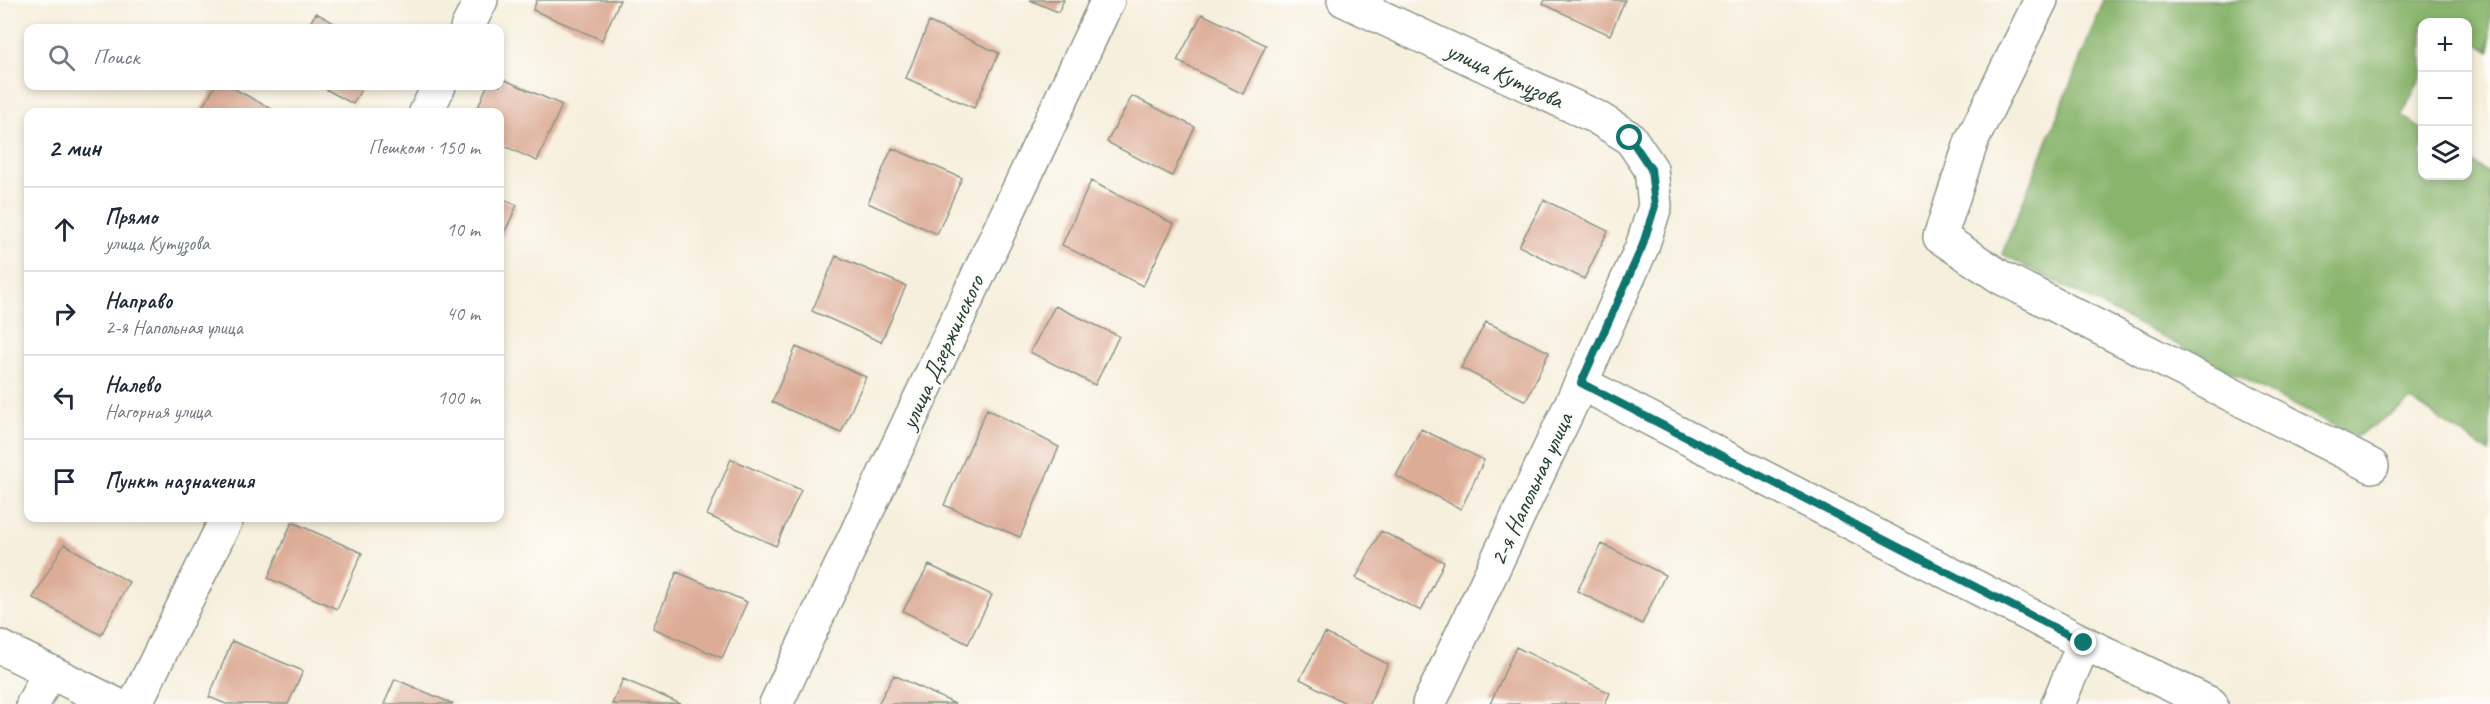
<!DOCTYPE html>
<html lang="ru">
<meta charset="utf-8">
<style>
body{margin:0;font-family:Caveat,sans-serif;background:#f2f2f3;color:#1f2937}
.controls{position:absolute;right:18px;top:18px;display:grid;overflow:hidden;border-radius:12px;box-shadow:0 3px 9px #0003}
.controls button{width:54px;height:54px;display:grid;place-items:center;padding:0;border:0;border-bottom:2px solid #e0e1e3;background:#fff;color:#1f2937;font:30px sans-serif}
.stop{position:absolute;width:18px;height:18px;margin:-14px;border:4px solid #0f766e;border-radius:50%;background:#fff}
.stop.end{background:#0f766e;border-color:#fff;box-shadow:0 2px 6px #0008}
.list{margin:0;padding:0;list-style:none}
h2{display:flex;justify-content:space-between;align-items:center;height:78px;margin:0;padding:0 24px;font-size:26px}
h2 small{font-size:20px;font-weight:400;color:#747a83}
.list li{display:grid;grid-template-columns:39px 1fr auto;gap:18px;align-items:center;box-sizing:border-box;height:84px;padding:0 24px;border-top:2px solid #e0e1e3}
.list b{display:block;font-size:22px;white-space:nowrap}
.list p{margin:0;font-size:20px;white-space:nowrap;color:#747a83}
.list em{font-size:20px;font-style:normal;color:#747a83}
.icon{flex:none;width:33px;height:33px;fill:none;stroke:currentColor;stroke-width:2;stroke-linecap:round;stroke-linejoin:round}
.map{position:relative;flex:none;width:2490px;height:704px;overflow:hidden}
.search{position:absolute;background:#fff;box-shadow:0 3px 9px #0003;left:24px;top:24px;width:480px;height:66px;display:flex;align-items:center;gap:15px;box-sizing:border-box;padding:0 21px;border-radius:12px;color:#747a83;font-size:22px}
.panel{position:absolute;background:#fff;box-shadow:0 3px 9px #0003;left:24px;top:108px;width:480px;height:414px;border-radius:12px}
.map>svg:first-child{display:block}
.forest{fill:#88b46c;stroke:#547850;stroke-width:1.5}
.building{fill:#ddac96}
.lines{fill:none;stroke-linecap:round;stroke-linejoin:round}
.minor-casing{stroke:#8b9688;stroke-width:36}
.minor{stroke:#fff;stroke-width:33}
.route{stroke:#0f766e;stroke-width:8}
.labels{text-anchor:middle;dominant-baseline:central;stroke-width:4.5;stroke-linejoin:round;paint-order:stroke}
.street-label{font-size:24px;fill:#1f3d34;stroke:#fdfcf7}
</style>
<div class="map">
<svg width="2490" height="704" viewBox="0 0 2490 704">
<rect width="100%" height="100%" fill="#fdfcf7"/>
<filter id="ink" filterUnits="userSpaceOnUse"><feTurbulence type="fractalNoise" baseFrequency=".0167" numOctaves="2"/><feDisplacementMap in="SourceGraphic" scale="12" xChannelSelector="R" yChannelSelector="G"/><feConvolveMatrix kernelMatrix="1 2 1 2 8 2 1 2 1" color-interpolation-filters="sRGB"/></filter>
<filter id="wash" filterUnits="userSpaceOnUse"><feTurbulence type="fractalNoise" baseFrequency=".008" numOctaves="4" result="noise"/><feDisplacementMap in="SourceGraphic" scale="24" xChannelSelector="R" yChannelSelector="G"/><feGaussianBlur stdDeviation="1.35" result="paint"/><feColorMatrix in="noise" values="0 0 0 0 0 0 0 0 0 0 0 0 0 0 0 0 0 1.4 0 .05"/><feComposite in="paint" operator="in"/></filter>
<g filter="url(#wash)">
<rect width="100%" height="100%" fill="#f7efdd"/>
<!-- forest -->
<path class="forest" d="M2104,0H2490V52L2468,37V22H2422V75L2402,115L2422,129V176H2468V159L2490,174V453L2412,400L2356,437L2002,254Z"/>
<g id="blocks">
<!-- building -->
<path class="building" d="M537,0H620L602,40L533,10Z
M1030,0H1064L1058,12Z
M1545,0H1625L1610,35L1543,4Z
M316,13L343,28H307Z
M1202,14L1266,45L1243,94L1177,61Z
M929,22L999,53L974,108L906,78Z
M500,78L562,105L537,161L500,144V112H476L487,86H500Z
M215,86H229L277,112H199Z
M320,86H363L353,104Z
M1132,96L1195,127L1172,176L1107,142Z
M892,148L962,178L937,234L868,203Z
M1091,181L1174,224L1143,286L1062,245Z
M500,198L517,205L500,243Z
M1544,200L1608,231L1584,279L1519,246Z
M836,256L906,286L881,342L812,311Z
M1055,306L1119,336L1095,385L1030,352Z
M1486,322L1549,352L1526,401L1461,368Z
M796,347L866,377L841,433L772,402Z
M987,409L1059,447L1020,537L944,505Z
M1421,429L1484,460L1461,509L1396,476Z
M731,459L801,490L776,546L707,515Z
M292,522L362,553L337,609L268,578Z
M1381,531L1444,562L1421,611L1356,578Z
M64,544L129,582L101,635L33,598Z
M1602,544L1665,575L1642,624L1577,591Z
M929,565L992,595L968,644L903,611Z
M677,572L747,602L722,658L653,628Z
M1325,633L1388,664L1369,704H1347L1300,679Z
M232,641L303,671L288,704H226L209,697Z
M1516,647L1610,693L1605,704H1490Z
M894,675L955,704H878Z
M395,679L453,704H384Z
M623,679L681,704H612Z"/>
</g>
</g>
<g filter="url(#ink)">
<use href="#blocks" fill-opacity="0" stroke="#8b9688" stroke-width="1.5"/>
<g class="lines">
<defs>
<path id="minor" d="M1344,0L1596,117L1630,138L1651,169L1655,206L1642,247L1581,383L1429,704
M2041,0L1972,140L1940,237L2002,278L2372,466
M467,28L481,0
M426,112L439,86
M1581,383L2084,643L2211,704
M0,647L115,704
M33,704L49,672
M135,704L227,518
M776,704L1108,0
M2058,704L2084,643"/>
</defs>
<!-- minor casing -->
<use href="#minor" class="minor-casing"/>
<!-- minor -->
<use href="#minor" class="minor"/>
</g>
</g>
<g class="lines" filter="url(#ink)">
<!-- route -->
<path class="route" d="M1630,138L1651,169L1655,206L1642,247L1581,383L2084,643"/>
</g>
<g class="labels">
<!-- street labels -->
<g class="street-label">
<text transform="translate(1505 75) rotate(25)">улица Кутузова</text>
<text transform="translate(942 352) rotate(-65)">улица Дзержинского</text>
<text transform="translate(1531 489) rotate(-65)">2-я Напольная улица</text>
</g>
</g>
</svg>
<div class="controls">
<button>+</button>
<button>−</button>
<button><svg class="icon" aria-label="layers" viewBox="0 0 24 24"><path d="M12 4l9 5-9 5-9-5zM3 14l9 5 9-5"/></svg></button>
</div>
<div class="stop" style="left:1630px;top:138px"></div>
<div class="stop end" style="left:2084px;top:643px"></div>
<div class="search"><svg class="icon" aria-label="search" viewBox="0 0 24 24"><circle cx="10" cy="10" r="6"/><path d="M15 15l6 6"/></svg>Поиск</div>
<section class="panel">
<h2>2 мин<small>Пешком · 150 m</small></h2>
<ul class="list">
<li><svg class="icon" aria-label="ahead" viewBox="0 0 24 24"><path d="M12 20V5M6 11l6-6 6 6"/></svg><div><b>Прямо</b><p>улица Кутузова</p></div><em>10 m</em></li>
<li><svg class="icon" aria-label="right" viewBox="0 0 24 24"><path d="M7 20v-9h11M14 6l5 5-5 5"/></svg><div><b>Направо</b><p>2-я Напольная улица</p></div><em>40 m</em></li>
<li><svg class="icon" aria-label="left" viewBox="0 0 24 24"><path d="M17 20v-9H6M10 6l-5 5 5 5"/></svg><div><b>Налево</b><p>Нагорная улица</p></div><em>100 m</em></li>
<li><svg class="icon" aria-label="arrive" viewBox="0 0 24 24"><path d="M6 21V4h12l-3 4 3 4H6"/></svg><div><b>Пункт назначения</b></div></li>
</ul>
</section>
</div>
